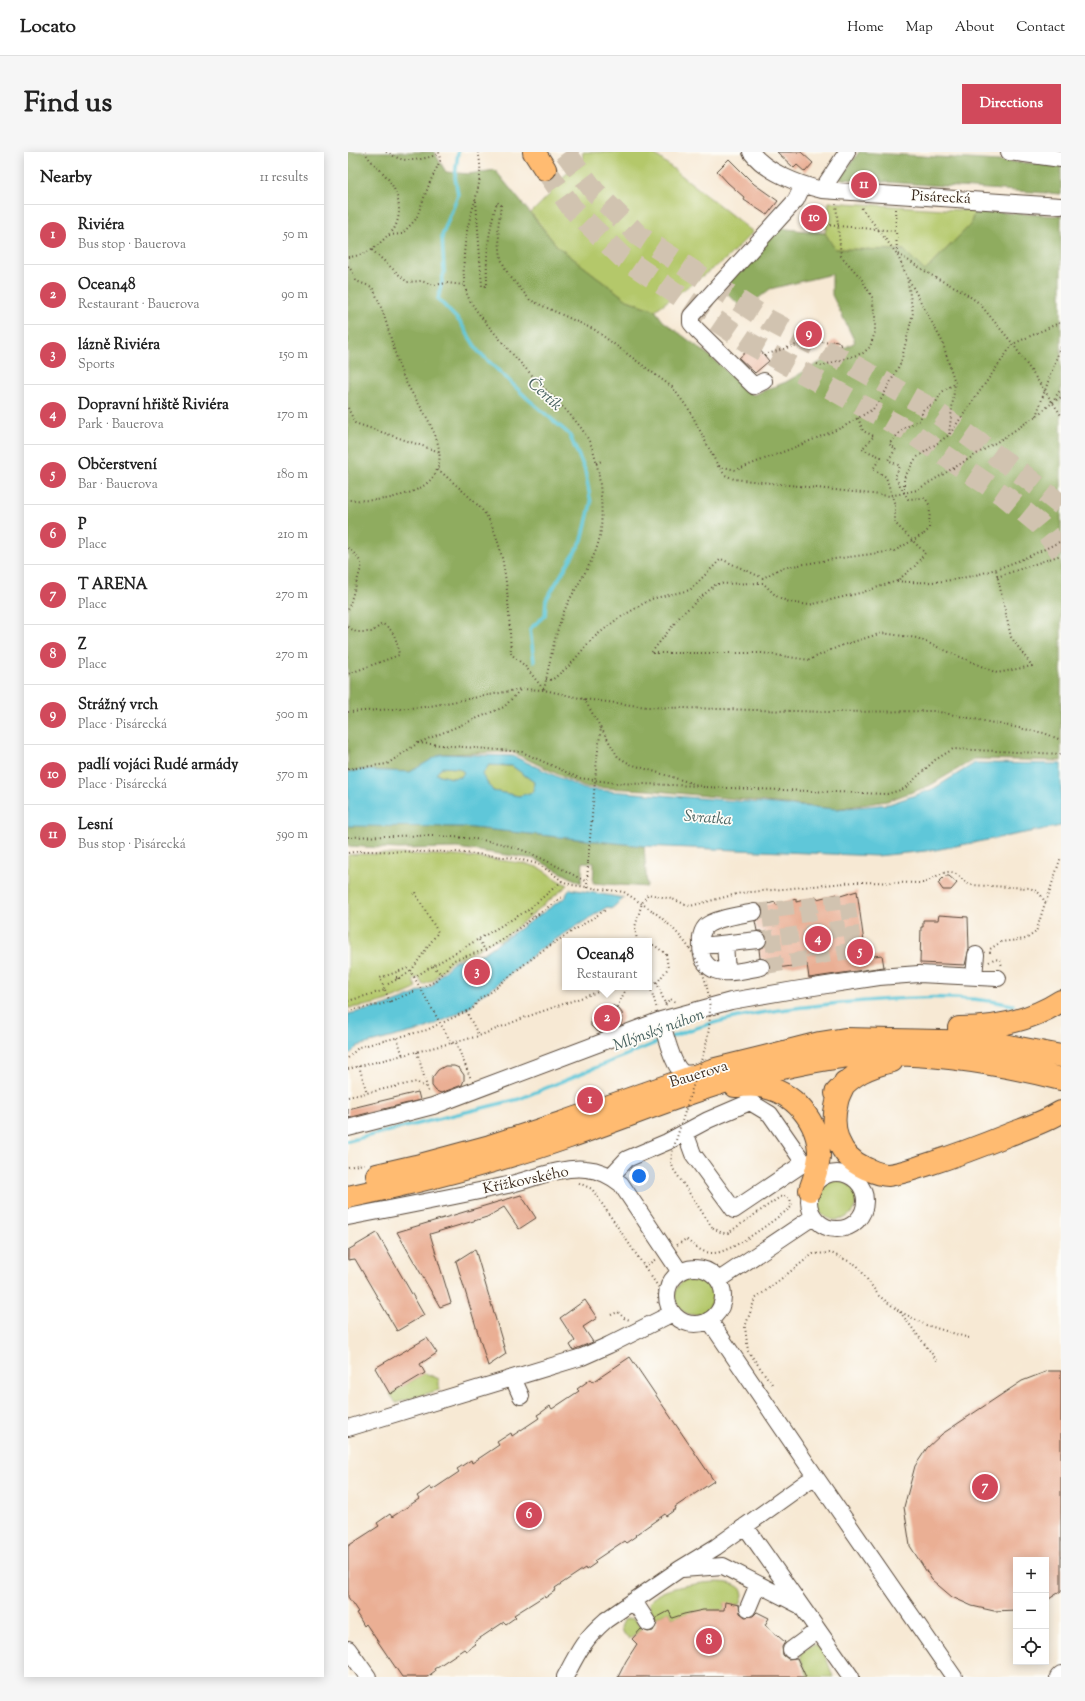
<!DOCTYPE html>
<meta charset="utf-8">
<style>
body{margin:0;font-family:"Sorts Mill Goudy",serif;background:#f6f6f6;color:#222}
.controls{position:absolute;right:12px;bottom:12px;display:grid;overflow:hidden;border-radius:0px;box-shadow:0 2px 10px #0003}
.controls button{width:36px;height:36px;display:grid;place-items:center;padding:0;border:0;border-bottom:1px solid #e0e0e0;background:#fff;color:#222;font:20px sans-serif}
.you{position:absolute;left:291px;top:1024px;width:14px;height:14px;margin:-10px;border:3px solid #fff;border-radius:50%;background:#1a73e8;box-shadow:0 0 0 6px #1a73e833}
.badge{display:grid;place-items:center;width:26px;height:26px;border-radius:50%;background:#d1495b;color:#fff;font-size:13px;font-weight:700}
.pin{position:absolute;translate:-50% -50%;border:2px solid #fff;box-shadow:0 1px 4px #0006}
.popup{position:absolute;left:214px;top:786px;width:90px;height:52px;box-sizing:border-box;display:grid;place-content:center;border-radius:0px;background:#fff;filter:drop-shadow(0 1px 3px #0005);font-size:13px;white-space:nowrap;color:#767676}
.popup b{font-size:15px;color:#222}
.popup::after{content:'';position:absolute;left:50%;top:100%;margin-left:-8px;border:8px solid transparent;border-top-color:#fff}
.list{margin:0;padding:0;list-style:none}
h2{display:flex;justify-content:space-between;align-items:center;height:52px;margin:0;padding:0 16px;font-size:17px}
h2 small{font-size:13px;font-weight:400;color:#767676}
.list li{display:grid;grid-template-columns:26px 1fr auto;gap:12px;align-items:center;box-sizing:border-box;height:60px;padding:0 16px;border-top:1px solid #e0e0e0}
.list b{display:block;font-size:15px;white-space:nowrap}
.list p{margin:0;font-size:13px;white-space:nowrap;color:#767676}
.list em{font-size:13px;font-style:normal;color:#767676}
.icon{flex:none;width:22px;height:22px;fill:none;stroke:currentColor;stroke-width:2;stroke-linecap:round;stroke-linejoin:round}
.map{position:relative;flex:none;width:713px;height:1525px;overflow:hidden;border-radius:0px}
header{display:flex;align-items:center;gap:24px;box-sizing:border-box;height:56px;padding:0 20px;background:#fff;border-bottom:1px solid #e0e0e0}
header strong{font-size:19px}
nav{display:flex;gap:22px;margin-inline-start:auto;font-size:14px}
.intro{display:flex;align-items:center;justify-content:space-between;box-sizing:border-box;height:96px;padding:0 24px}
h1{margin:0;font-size:28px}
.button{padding:10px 18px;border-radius:0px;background:#d1495b;color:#fff;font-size:14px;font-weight:700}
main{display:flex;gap:24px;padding:0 24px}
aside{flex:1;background:#fff;border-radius:0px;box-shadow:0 2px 10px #0003}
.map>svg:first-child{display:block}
.green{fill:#b4c86b;stroke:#787944}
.forest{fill:#8fac5f;stroke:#656b3e}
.water{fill:#5ec7d9;stroke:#4c787c;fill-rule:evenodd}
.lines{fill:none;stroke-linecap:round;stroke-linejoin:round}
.stream{stroke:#5ec7d9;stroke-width:3.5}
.building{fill:#eaaf94}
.minor-tunnel{stroke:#d1c3b0;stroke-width:16;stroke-dasharray:16 8;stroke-linecap:butt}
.highway-tunnel{stroke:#d1c3b0;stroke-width:22;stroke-dasharray:22 11;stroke-linecap:butt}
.minor-casing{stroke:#574739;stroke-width:18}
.highway-casing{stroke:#574739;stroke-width:24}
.path{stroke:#574739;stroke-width:2;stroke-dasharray:1 3;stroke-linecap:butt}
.minor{stroke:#fff;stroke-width:16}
.highway{stroke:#ffbb71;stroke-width:22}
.path-bridge{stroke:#574739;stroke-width:2;stroke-dasharray:1 3;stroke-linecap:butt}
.labels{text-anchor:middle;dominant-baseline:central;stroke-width:3.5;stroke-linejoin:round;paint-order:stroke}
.street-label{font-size:15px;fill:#3b2a1e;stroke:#fdfcf7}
.water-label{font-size:16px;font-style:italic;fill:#47615f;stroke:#fdfcf7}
</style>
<header>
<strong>Locato</strong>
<nav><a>Home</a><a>Map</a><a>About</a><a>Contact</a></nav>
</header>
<div class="intro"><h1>Find us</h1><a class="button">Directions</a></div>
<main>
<aside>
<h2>Nearby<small>11 results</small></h2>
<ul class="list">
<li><span class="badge">1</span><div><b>Riviéra</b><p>Bus stop · Bauerova</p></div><em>50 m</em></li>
<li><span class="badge">2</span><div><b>Ocean48</b><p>Restaurant · Bauerova</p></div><em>90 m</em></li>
<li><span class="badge">3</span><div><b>lázně Riviéra</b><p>Sports</p></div><em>150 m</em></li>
<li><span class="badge">4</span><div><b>Dopravní hřiště Riviéra</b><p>Park · Bauerova</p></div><em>170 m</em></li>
<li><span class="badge">5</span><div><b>Občerstvení</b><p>Bar · Bauerova</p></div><em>180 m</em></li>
<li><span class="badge">6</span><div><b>P</b><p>Place</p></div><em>210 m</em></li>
<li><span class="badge">7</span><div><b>T ARENA</b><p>Place</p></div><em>270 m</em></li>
<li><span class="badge">8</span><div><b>Z</b><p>Place</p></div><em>270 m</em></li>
<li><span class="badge">9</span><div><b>Strážný vrch</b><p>Place · Pisárecká</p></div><em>500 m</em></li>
<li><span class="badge">10</span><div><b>padlí vojáci Rudé armády</b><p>Place · Pisárecká</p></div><em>570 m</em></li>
<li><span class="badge">11</span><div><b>Lesní</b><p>Bus stop · Pisárecká</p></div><em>590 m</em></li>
</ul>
</aside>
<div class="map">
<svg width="713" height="1525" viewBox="0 0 713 1525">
<rect width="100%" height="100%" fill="#fdfcf7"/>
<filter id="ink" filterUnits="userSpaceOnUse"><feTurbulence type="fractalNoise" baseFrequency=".025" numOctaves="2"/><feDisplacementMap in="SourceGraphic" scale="8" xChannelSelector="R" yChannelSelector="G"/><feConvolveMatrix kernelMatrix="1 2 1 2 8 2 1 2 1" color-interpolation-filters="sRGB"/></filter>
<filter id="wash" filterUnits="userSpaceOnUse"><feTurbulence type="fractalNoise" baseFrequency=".012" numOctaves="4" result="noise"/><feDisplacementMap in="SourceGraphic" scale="16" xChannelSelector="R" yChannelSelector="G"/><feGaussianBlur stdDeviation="0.9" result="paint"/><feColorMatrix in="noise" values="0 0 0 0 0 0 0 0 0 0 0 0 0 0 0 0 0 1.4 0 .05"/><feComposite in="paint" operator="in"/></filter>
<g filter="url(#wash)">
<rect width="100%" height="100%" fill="#f7e9d4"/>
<!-- green -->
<path class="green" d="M235,0H304L405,80L378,107L307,158L279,148L209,94L183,61L202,42L199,38L234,9Z
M481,50L627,59L622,73L577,119L556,98L486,97L477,81Z
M141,613L164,614L186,630L185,640L171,644L145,639L133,623Z
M94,615L110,616L116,620L114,625L104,626L88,622Z
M13,702C56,702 98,702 141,707C156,709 174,710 189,715C200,720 208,729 220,733L152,789L147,788L116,805L106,807L90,822L86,828L75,833L70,825L65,829L69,836C47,847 25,854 0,856V703Z
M468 1048a20 20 0 1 1 40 0a20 20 0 1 1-40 0Z
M327 1144a19 19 0 1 1 38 0a19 19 0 1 1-38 0Z
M77,1221L91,1227V1238L48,1251L42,1242Z
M355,1431C366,1430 386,1428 394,1438L395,1443L392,1453L377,1451L376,1458C357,1458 342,1460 324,1466L321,1459L307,1466L302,1459L301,1451C308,1437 340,1433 355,1431Z
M282,1466L288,1468L294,1476L282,1487L274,1480L273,1475L276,1468Z
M464,1493H470L477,1502L485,1525H460L452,1505L454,1504L452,1501Z"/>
<!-- forest -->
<path class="forest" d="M0,0H86L98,20L121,22L147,18L209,94L279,148L307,158L315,169L362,204L405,243L438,230L507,190L484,143V122L422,137L396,158L374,136L429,76L477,81L487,97L556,98L577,119L622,73L627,59L713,64V609L627,607L581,634L539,649L487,657L299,638L236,635L164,600L93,602L62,620L14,618L0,620Z
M511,0L713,13V42L492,27Z
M16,673L116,675L296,694L299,735L245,731L246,711L235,710L233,731L187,707L109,696L51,697L0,694V674Z"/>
<!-- water -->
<path class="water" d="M93,602L165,604L236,637L489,657L541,652L585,637L627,611L713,612V674L587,698L529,704L296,694L116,675L0,674V620L14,618L62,620ZM141,613L164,614L186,630L185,640L171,644L145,639L134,623ZM94,615L110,616L116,620L113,625L104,626L88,622Z
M222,737L276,746L263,757L259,755L194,796L142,838L130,845L123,854L103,865L76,877L10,894L0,904V862L37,854L58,846L84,834L92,823L107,809L136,801L219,744L218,743Z"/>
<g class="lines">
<!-- stream -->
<path class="stream" d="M110,0L107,25L110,43L94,84L96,120L90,147L112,170L130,199L180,247L221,282L237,318L243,351L234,388L198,448L197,463L182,477L186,509
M323,885C376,863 435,857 492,851C549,846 608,841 665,853
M0,989L171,947L315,888"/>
</g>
<g id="blocks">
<!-- building -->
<path class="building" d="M429,0H453L465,11L457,20L449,13L446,16Z
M381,7L406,32L430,49L419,63L396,48L397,46L380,31L369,19Z
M481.5 194a5.5 5.5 0 1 1 11 0a5.5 5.5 0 1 1-11 0Z
M407,192L421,209L407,221L391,206Z
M597,724H601L609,731L603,738H595L590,731Z
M509,739L518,805L534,803L536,815L461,826L459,812L422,817L420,809L412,806L411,797L416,795L419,787L417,782L413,779H409L407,769L412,767L415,763L413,754L427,750L428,753L448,747V750L468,745L469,747L489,742V745Z
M591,763L620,765L621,797L617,813L572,811L573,775H575V768H590Z
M258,854H266L271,857L274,861L275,866L272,873L253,881L247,878L243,874V866L249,858Z
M97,914H106L111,916L116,923V928L114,933L93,941L88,939L84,934V926L90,918Z
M70,940L72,948L0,966V957Z
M173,1043L188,1066L171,1077L156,1055L139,1065L82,1082L103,1151L92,1155L49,1080Z
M29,1081L76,1163L49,1179L7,1107L0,1108V1098Z
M127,1097L158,1202L140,1214L108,1109Z
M237,1148L249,1166L235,1175L245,1190L225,1198L222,1193L227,1189L212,1166Z
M79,1186L89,1201L72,1212L77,1221L42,1242L27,1216Z
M282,1205L366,1329L327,1355L328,1357L318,1364L317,1362L287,1383L288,1384L278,1391L276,1389L246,1409L248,1411L238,1418L237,1416L207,1436L208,1438L197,1446L196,1444L166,1463L168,1465L158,1472L156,1470L126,1490L128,1492L118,1499L116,1497L86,1517L87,1519L79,1525H54L18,1472L16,1474L12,1467L8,1461L10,1460L0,1445V1394L31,1374L29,1371L42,1362L44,1365L71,1347L69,1344L82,1335L84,1338L111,1320L109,1317L123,1308L124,1311L151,1293L149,1290L163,1281L164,1284L191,1266L189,1263L194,1260L202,1254L204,1257L231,1239L229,1237L243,1227L245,1230Z
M700,1219H713V1439L698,1449V1408H668V1458L646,1459L624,1454L604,1445L584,1428L562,1394L556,1355L567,1314L579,1296L594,1282L674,1229Z
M377,1450L391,1453L392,1461L397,1465L405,1464L409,1460L421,1466L417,1473L437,1490L434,1495L435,1503L440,1507L449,1506L458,1525H270L278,1509L289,1492L284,1487L293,1477L300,1480L305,1479L309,1471L308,1466L321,1459L324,1466L336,1462L355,1458H376Z"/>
</g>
</g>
<g filter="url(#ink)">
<use href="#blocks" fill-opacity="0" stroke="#574739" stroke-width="1"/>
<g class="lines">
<!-- minor-tunnel -->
<path class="minor-tunnel" d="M459,754L466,805
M422,759L428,813
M406,760L499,749L506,798L413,815
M410,788L503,775"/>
<!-- highway-tunnel -->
<path class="highway-tunnel" d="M217,0L247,40L291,84L420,168L503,212L582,256L678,325L713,353
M197,17L224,56L274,105L401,191L565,282L658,345L691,372L713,399"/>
<defs>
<path id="minor" d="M403,0C418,20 450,32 474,38L713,54
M661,0L713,7
M474,38L499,0
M416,229L406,234L349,178L343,171V164L448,48L455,33
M406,760C393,763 372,765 361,772C355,775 352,784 353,790C353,796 353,804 356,809C368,828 395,818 413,815
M377,792L379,820
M353,794L410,788
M626,824L628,803
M313,868C316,879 325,914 334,920C339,923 347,921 353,920
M0,976L85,954L313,868L383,849L446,838L531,825L571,822L650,826
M461 1049a28 28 0 1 1 56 0a28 28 0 1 1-56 0Z
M263,1024L279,1007L319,990L360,968L402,950L422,962L456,1011L386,1058L345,1002L337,980
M0,1065C52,1055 103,1045 155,1034C180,1029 212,1014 238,1017C252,1018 263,1024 273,1032L332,1120
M319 1144a28 28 0 1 1 56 0a28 28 0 1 1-56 0Z
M371,1128L465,1065
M165,1226L173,1244
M0,1276L234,1205L261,1193L325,1161
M467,1324L606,1525
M397,1374L503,1525
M334,1417L375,1414L451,1453
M286,1449L300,1471
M400,1456L410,1432
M0,1497L20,1525
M443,1498L470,1478
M217,1525C230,1500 236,1487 258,1468L332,1417L368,1395L467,1324L361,1168
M710,1525L713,1522"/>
<path id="highway" d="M186,0L197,17
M611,876C648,876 682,869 713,849
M497,930C495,936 490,943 489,950C482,977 490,1004 517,1016C524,1019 531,1023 540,1023C552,1022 565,1017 578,1013C606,1004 633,994 660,983C678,976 697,970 713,960
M387,934C395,934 403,933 411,934C446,939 472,970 471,1005C470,1016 466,1027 462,1038
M488,941C505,922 519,915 544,909
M29,1023L68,1014L142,994L213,971L364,918L472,891L497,887L639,890L713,904
M0,1045C75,1029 149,1010 221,985C279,965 336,941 396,924C411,920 427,918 443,914C466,909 488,905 512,903C578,899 649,911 713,927"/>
</defs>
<!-- minor casing -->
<use href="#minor" class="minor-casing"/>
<!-- highway casing -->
<use href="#highway" class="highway-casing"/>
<!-- path -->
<path class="path" d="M38,0C43,2 48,6 53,7C62,10 84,6 91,1
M130,0C137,25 126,49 120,74C116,92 113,124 119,142C123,154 142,176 151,186C166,205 183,222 200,240C215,256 232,270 242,291C252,310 255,355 253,377C250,408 226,434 215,462C206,486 201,513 196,538
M128,49L134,134H139C138,103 140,80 149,50L153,53L150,76L153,107L160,122L182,148L247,178L324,235L342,259L370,314L377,323L386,327L542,344L569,338L657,285L688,264L704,251L713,245
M547,57L549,100
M478,73L549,79
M41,83L54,82L68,67L82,30L92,9L91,0
M24,98L59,130L73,129L86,133L99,131L116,133
M550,102L588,126L611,137L631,151L665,192L713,263
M0,105C15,104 27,97 37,86C40,83 44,80 46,77C56,59 50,38 37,23C30,15 22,10 17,0
M0,114L6,122L8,129L24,135C39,163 43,194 55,224C63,242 75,256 83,274C100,308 92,333 54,343C48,344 42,347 36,347C24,349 12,348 0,348
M561,128L594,189L607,231L601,282
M416,203C438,197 459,186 482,191
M469,212L473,214L515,201L522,195L527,180V165L524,145L513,126L493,104L488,52
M704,250L713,237
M0,256L7,271L92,300
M688,264L713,193
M510,266L515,279L526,284L514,297L533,305L525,317L538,325L547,353V371L577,401L567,414L549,429L512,441L461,453L441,450L428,444L415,431L368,432L334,462L303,501H414L461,508L492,494L534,481L569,486L649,521L684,514L663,485L648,418
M248,311L254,309
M371,314L388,318L445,296L495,275L525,257L534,246L553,210L565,161L559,125L549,102L512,54
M90,317C104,330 122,344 135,359C160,390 161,463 163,502L177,514L196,538
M556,341V326L568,306L601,283L665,192L713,170
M576,382L581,377L582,354L577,346L560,347L547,325L552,314L540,308L548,297L541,292L556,276L572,268L575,258L588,250L594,240L607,231
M0,396L9,404L14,413L0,458
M649,425L713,403
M549,429C607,436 662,415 713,389
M0,475L8,480H24L34,472C47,477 49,490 51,503L0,522
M198,527L204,528L221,514L244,487L268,468L303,447L342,438L373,407L415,426L433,416L486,407L546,399
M236,547L253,576L249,606
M0,560L77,555L173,537L196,538L236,547L299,555L482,560L586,559L696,581L713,588
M253,576L270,605L282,612L356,635L539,642L556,637L587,608L605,597L713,602
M70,591L174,600L231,626L268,631L352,634
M0,617L39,612L70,591L156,555L172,538
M0,685C50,684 117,680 165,695C191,703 215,718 239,730
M0,701L12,699L107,700L166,706L190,712L204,721L214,729L224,733L276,740L305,759
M239,736L240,710
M698,750L713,705
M180,758L185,765
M131,788L137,798
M289,789L287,775L294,751L300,742L324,747L342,754L393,741L507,730L575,731C586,728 596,715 608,722C614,726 615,730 623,733L682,736C690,739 694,743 697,751L688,780L678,787L653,790L642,797V801
M301,793H306L318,802L320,816L309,831L318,854
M641,810L646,807L652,808L654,814
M85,814L92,821
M63,819L90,780L69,744L68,740L65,742
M48,825H51V827L49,828Z
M66,825L104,892
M301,825L309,831
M51,826L59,822
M301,831L309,857
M40,832L48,828
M77,834L86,830L106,808L137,798L153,789L214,745
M37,838L42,850
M0,849L37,838L32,826L60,816L66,825L180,758L214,729
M317,852L322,847L328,850
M269,855L279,835
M0,859L35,852L68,839
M118,859L131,884
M96,870L125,856L131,847L143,840L169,818L195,798L259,757
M49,886L55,904
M108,891L123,927
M69,900L81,942
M0,906L11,895L79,878L89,873
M11,914L19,941
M0,917L131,884L178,865L264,835
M0,945L68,930L79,936
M0,1015L16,1012
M231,1031L244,1037L311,1136L310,1150L308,1153
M329,1093L338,1087C346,1094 354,1101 365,1101C384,1101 424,1069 441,1057L444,1054L442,1047L438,1044L432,1045L380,1081H374L364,1075
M296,1115L308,1107
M552,1160L591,1211
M263,1163L270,1160L276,1166L282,1168
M424,1232L400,1199L397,1175L407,1147L465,1102L483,1101L509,1113L531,1144L551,1159L578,1173L621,1186
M83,1522L85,1525"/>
<!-- minor -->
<use href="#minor" class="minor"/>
<!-- highway -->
<use href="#highway" class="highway"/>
<!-- path-bridge -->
<path class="path-bridge" d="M546,399L576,382
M240,710L249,606
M305,759C350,794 371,836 358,893L324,1001L323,1011L326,1018L364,1075"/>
</g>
</g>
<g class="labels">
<!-- street labels -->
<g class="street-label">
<text transform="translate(593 46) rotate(3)">Pisárecká</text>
<text transform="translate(351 923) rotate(-17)">Bauerova</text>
<text transform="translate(178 1029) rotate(-12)">Křížkovského</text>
</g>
<!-- water labels -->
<g class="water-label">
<text transform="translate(196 243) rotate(43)">Čertík</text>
<text transform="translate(360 667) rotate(5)">Svratka</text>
<text transform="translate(311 879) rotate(-20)">Mlýnský náhon</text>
</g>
</g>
</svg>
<div class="controls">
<button>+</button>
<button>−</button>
<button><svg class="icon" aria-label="locate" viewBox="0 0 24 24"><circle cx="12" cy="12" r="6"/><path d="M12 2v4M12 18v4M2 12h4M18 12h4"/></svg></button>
</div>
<div class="you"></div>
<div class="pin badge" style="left:242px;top:948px">1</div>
<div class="pin badge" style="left:259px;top:866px">2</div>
<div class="popup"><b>Ocean48</b>Restaurant</div>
<div class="pin badge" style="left:129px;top:820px">3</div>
<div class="pin badge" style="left:470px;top:787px">4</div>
<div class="pin badge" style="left:512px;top:800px">5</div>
<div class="pin badge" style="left:181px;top:1363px">6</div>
<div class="pin badge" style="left:637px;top:1335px">7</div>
<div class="pin badge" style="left:361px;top:1489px">8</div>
<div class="pin badge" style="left:461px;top:182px">9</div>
<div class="pin badge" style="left:466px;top:66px">10</div>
<div class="pin badge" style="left:516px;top:33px">11</div>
</div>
</main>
